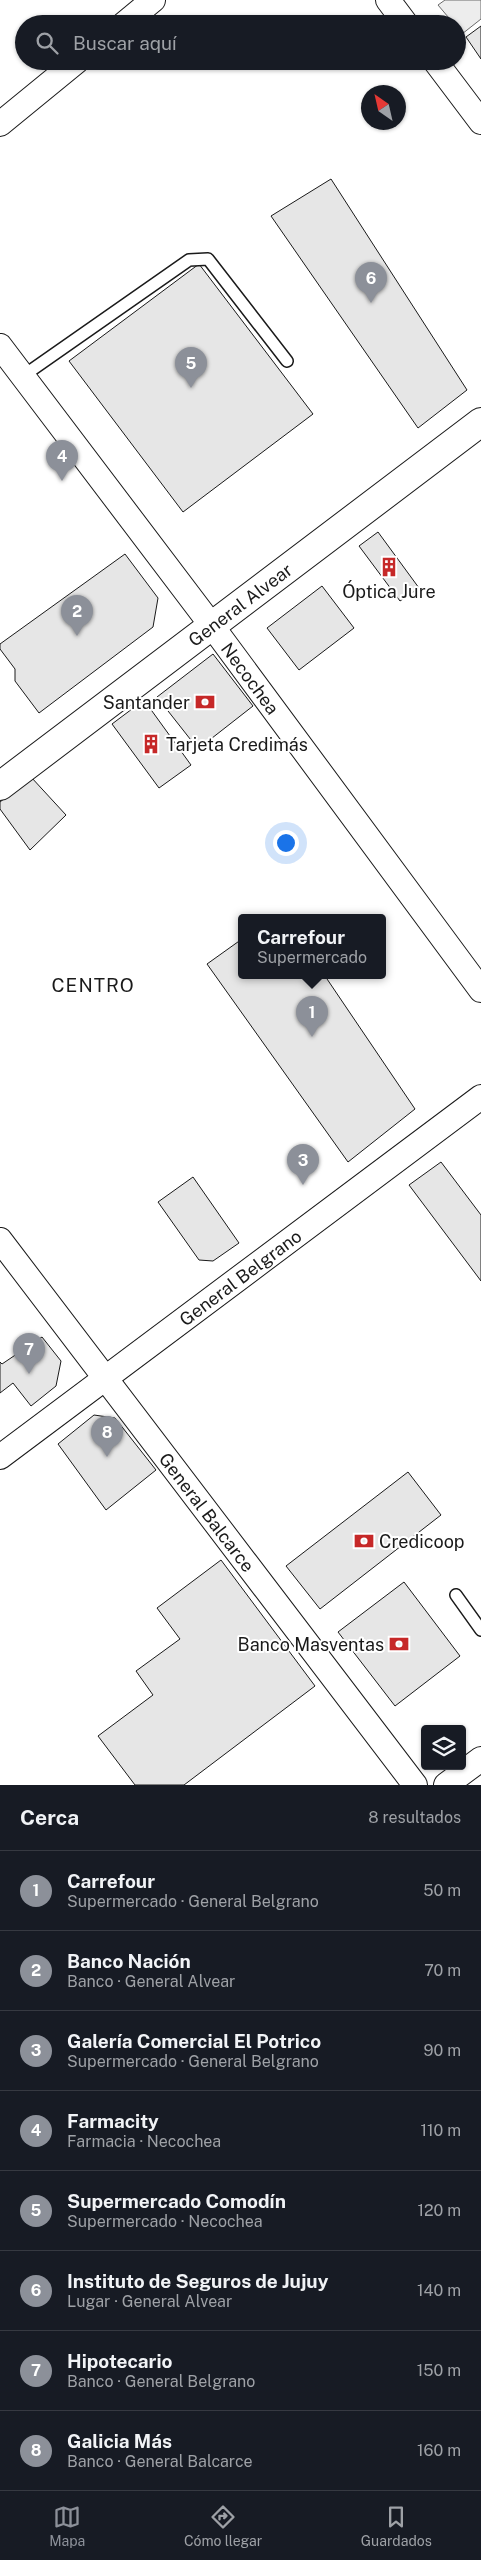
<!DOCTYPE html>
<html lang="es">
<meta charset="utf-8">
<style>
body{margin:0;font-family:"Public Sans",sans-serif;background:#242831;color:#f1f3f6}
.controls{position:absolute;right:15px;bottom:15px;display:grid;overflow:hidden;border-radius:5px;box-shadow:0 1px 4px #0004}
.controls button{width:45px;height:45px;display:grid;place-items:center;padding:0;border:0;border-bottom:1px solid #363941;background:#171b24;color:#f1f3f6;font:25px sans-serif}
.compass{position:absolute;left:361px;top:85px;width:45px;height:45px;border-radius:50%;background:#171b24;box-shadow:0 1px 4px #0004;rotate:326deg}
.you{position:absolute;left:285px;top:842px;width:18px;height:18px;margin:-12px;border:4px solid #fff;border-radius:50%;background:#1a73e8;box-shadow:0 0 0 8px #1a73e833}
.badge{display:grid;place-items:center;width:32px;height:32px;border-radius:50%;background:#8c9099;color:#fff;font-size:16px;font-weight:700}
.pin{position:absolute;translate:-50% -41px;filter:drop-shadow(0 1px 2px #0008)}
.pin::after{content:'';position:absolute;top:26px;width:18px;height:15px;background:inherit;clip-path:polygon(0 0,100% 0,50% 100%)}
.popup{position:absolute;left:238px;top:914px;width:148px;height:65px;box-sizing:border-box;display:grid;place-content:center;border-radius:5px;background:#171b24;filter:drop-shadow(0 1px 4px #0005);font-size:16px;white-space:nowrap;color:#9ea1a6}
.popup b{font-size:19px;color:#f1f3f6}
.popup::after{content:'';position:absolute;left:50%;top:100%;margin-left:-10px;border:10px solid transparent;border-top-color:#171b24}
.list{margin:0;padding:0;list-style:none}
h2{display:flex;justify-content:space-between;align-items:center;height:65px;margin:0;padding:0 20px;font-size:21px}
h2 small{font-size:16px;font-weight:400;color:#9ea1a6}
.list li{display:grid;grid-template-columns:32px 1fr auto;gap:15px;align-items:center;box-sizing:border-box;height:80px;padding:0 20px;border-top:1px solid #363941}
.list b{display:block;font-size:19px;white-space:nowrap}
.list p{margin:0;font-size:16px;white-space:nowrap;color:#9ea1a6}
.list em{font-size:16px;font-style:normal;color:#9ea1a6}
.icon{flex:none;width:28px;height:28px;fill:none;stroke:currentColor;stroke-width:2;stroke-linecap:round;stroke-linejoin:round}
.map{position:relative;flex:none;width:481px;height:1785px;overflow:hidden}
.search{position:absolute;background:#171b24;box-shadow:0 1px 4px #0004;left:15px;right:15px;top:15px;height:55px;display:flex;align-items:center;gap:12px;box-sizing:border-box;padding:0 18px;border-radius:28px;color:#9ea1a6;font-size:19px}
.sheet{height:705px;background:#171b24}
nav{display:flex;justify-content:space-around;align-items:center;box-sizing:border-box;height:70px;border-top:1px solid #363941;background:#171b24;font-size:14px;color:#9ea1a6}
nav a{display:grid;justify-items:center;gap:2px}
nav .on{color:#8c9099}
.map>svg:first-child{display:block}
.built{fill:#ededed;stroke:#6a6a6a}
.building{fill:#e6e6e6;stroke:#1a1a1a}
.lines{fill:none;stroke-linecap:round;stroke-linejoin:round}
.lane-casing{stroke:#1a1a1a;stroke-width:14}
.street-casing{stroke:#1a1a1a;stroke-width:26}
.secondary-casing{stroke:#1a1a1a;stroke-width:30}
.lane{stroke:#fff;stroke-width:11}
.street{stroke:#fff;stroke-width:24}
.secondary{stroke:#fff;stroke-width:28}
.labels{text-anchor:middle;dominant-baseline:central;stroke-width:4;stroke-linejoin:round;paint-order:stroke}
.poi-label{font-size:18px;fill:#1a1a1a;stroke:#fff;text-anchor:end}
.street-label{font-size:18px;fill:#1a1a1a;stroke:#fff}
.neighbourhood-label{font-size:19px;letter-spacing:1px;fill:#1a1a1a;stroke:#fff}
</style>
<div class="map">
<svg width="481" height="1785" viewBox="0 0 481 1785">
<rect width="100%" height="100%" fill="#fff"/>
<!-- built -->
<path class="built" d="M445,0H481V19L462,34L457,28V24H454L438,5Z"/>
<!-- building -->
<path class="building" d="M481,26V59L466,37Z
M331,179L467,390L418,428L271,216Z
M199,264L313,414L183,512L69,361Z
M378,532L419,588L400,601L359,546Z
M125,554L158,598L153,627L39,713L15,681V669L0,649V644Z
M322,586L354,628L299,670L267,628Z
M213,654L253,706L198,749L157,697Z
M144,700L191,765L159,788L112,724Z
M31,777L66,815L30,850L0,809V802Z
M242,939V976H325L415,1109L348,1162L207,964Z
M441,1162L481,1215V1281L409,1185Z
M193,1177L239,1243L213,1261L199,1260L158,1202Z
M42,1337L61,1361L56,1386L31,1406L13,1383L0,1393V1362L2,1364Z
M94,1415L115,1418L156,1470L106,1510L58,1444Z
M408,1472L441,1515L320,1609L286,1566Z
M221,1560L315,1686L184,1785H135L98,1736L153,1695L136,1671L180,1639L157,1608Z
M404,1582L460,1656L395,1706L338,1632Z"/>
<g class="lines">
<defs>
<path id="lane" d="M23,376L189,260L208,259L287,361
M456,1595L481,1630"/>
<g id="street">
<path d="M388,0L406,24"/>
<path d="M124,24L153,0"/>
<path d="M435,61L481,122"/>
<path d="M0,124L77,61"/>
<path id="s1" d="M0,346L212,626L481,990"/>
<path id="s2" d="M0,1240L415,1785"/>
<path id="s3" d="M0,1457L481,1097"/>
<path d="M446,1785L481,1759"/>
</g>
<g id="secondary">
<path id="s4" d="M0,786L481,422"/>
</g>
</defs>
<!-- lane casing -->
<use href="#lane" class="lane-casing"/>
<!-- street casing -->
<use href="#street" class="street-casing"/>
<!-- secondary casing -->
<use href="#secondary" class="secondary-casing"/>
<!-- lane -->
<use href="#lane" class="lane"/>
<!-- street -->
<use href="#street" class="street"/>
<!-- secondary -->
<use href="#secondary" class="secondary"/>
</g>
<!-- icons -->
<defs>
<symbol id="building-bare" viewBox="-9 -9 18 18"><path d="M-4-6H4V6H1V3H-1V6H-4ZM-2.5-4.3h1.7v1.8h-1.7ZM.8-4.3h1.7v1.8H.8ZM-2.5-1h1.7V.8h-1.7ZM.8-1h1.7V.8H.8Z" fill="#c62828" stroke="#fff" stroke-width="2.5" paint-order="stroke"/></symbol>
<symbol id="bank-bare" viewBox="-9 -9 18 18"><path d="M-6-4H6V4H-6ZM0-2.3a2.3 2.3 0 1 0 0 4.6a2.3 2.3 0 1 0 0-4.6Z" fill="#c62828" stroke="#fff" stroke-width="2.5" paint-order="stroke"/></symbol>
</defs>
<g fill-rule="evenodd">
<use href="#building-bare" x="375" y="553" width="28" height="28"/>
<use href="#bank-bare" x="191" y="688" width="28" height="28"/>
<use href="#building-bare" x="137" y="730" width="28" height="28"/>
<use href="#bank-bare" x="350" y="1527" width="28" height="28"/>
<use href="#bank-bare" x="385" y="1630" width="28" height="28"/>
</g>
<g class="labels">
<!-- poi labels -->
<g class="poi-label">
<text x="389" y="591" text-anchor="middle">Óptica Jure</text>
<text x="190" y="702">Santander</text>
<text x="166" y="744" text-anchor="start">Tarjeta Credimás</text>
<text x="379" y="1541" text-anchor="start">Credicoop</text>
<text x="384" y="1644">Banco Masventas</text>
</g>
<!-- street labels -->
<g class="street-label">
<text stroke="none"><textPath href="#s4" startOffset="301">General Alvear</textPath></text>
<text stroke="none"><textPath href="#s1" startOffset="416">Necochea</textPath></text>
<text stroke="none"><textPath href="#s3" startOffset="300">General Belgrano</textPath></text>
<text stroke="none"><textPath href="#s2" startOffset="342">General Balcarce</textPath></text>
</g>
<!-- neighbourhood labels -->
<g class="neighbourhood-label">
<text x="93" y="985">CENTRO</text>
</g>
</g>
</svg>
<div class="controls">
<button><svg class="icon" aria-label="layers" viewBox="0 0 24 24"><path d="M12 4l9 5-9 5-9-5zM3 14l9 5 9-5"/></svg></button>
</div>
<svg class="compass" viewBox="-18 -18 36 36"><path d="M0-13l5 13h-10z" fill="#e53935"/><path d="M0 13l5-13h-10z" fill="#9ea1a6"/></svg>
<div class="you"></div>
<div class="pin badge" style="left:312px;top:1037px">1</div>
<div class="popup"><b>Carrefour</b>Supermercado</div>
<div class="pin badge" style="left:77px;top:636px">2</div>
<div class="pin badge" style="left:303px;top:1185px">3</div>
<div class="pin badge" style="left:62px;top:481px">4</div>
<div class="pin badge" style="left:191px;top:388px">5</div>
<div class="pin badge" style="left:371px;top:303px">6</div>
<div class="pin badge" style="left:29px;top:1374px">7</div>
<div class="pin badge" style="left:107px;top:1457px">8</div>
<div class="search"><svg class="icon" aria-label="search" viewBox="0 0 24 24"><circle cx="10" cy="10" r="6"/><path d="M15 15l6 6"/></svg>Buscar aquí</div>
</div>
<section class="sheet">
<h2>Cerca<small>8 resultados</small></h2>
<ul class="list">
<li><span class="badge">1</span><div><b>Carrefour</b><p>Supermercado · General Belgrano</p></div><em>50 m</em></li>
<li><span class="badge">2</span><div><b>Banco Nación</b><p>Banco · General Alvear</p></div><em>70 m</em></li>
<li><span class="badge">3</span><div><b>Galería Comercial El Potrico</b><p>Supermercado · General Belgrano</p></div><em>90 m</em></li>
<li><span class="badge">4</span><div><b>Farmacity</b><p>Farmacia · Necochea</p></div><em>110 m</em></li>
<li><span class="badge">5</span><div><b>Supermercado Comodín</b><p>Supermercado · Necochea</p></div><em>120 m</em></li>
<li><span class="badge">6</span><div><b>Instituto de Seguros de Jujuy</b><p>Lugar · General Alvear</p></div><em>140 m</em></li>
<li><span class="badge">7</span><div><b>Hipotecario</b><p>Banco · General Belgrano</p></div><em>150 m</em></li>
<li><span class="badge">8</span><div><b>Galicia Más</b><p>Banco · General Balcarce</p></div><em>160 m</em></li>
</ul>
</section>
<nav>
<a class="on"><svg class="icon" aria-label="map" viewBox="0 0 24 24"><path d="M3 6l6-2 6 2 6-2v14l-6 2-6-2-6 2zM9 4v14M15 6v14"/></svg>Mapa</a>
<a><svg class="icon" aria-label="directions" viewBox="0 0 24 24"><path d="M12 3l9 9-9 9-9-9zM9 14v-3h6M13 9l2 2-2 2"/></svg>Cómo llegar</a>
<a><svg class="icon" aria-label="saved" viewBox="0 0 24 24"><path d="M7 4h10v16l-5-4-5 4z"/></svg>Guardados</a>
</nav>
